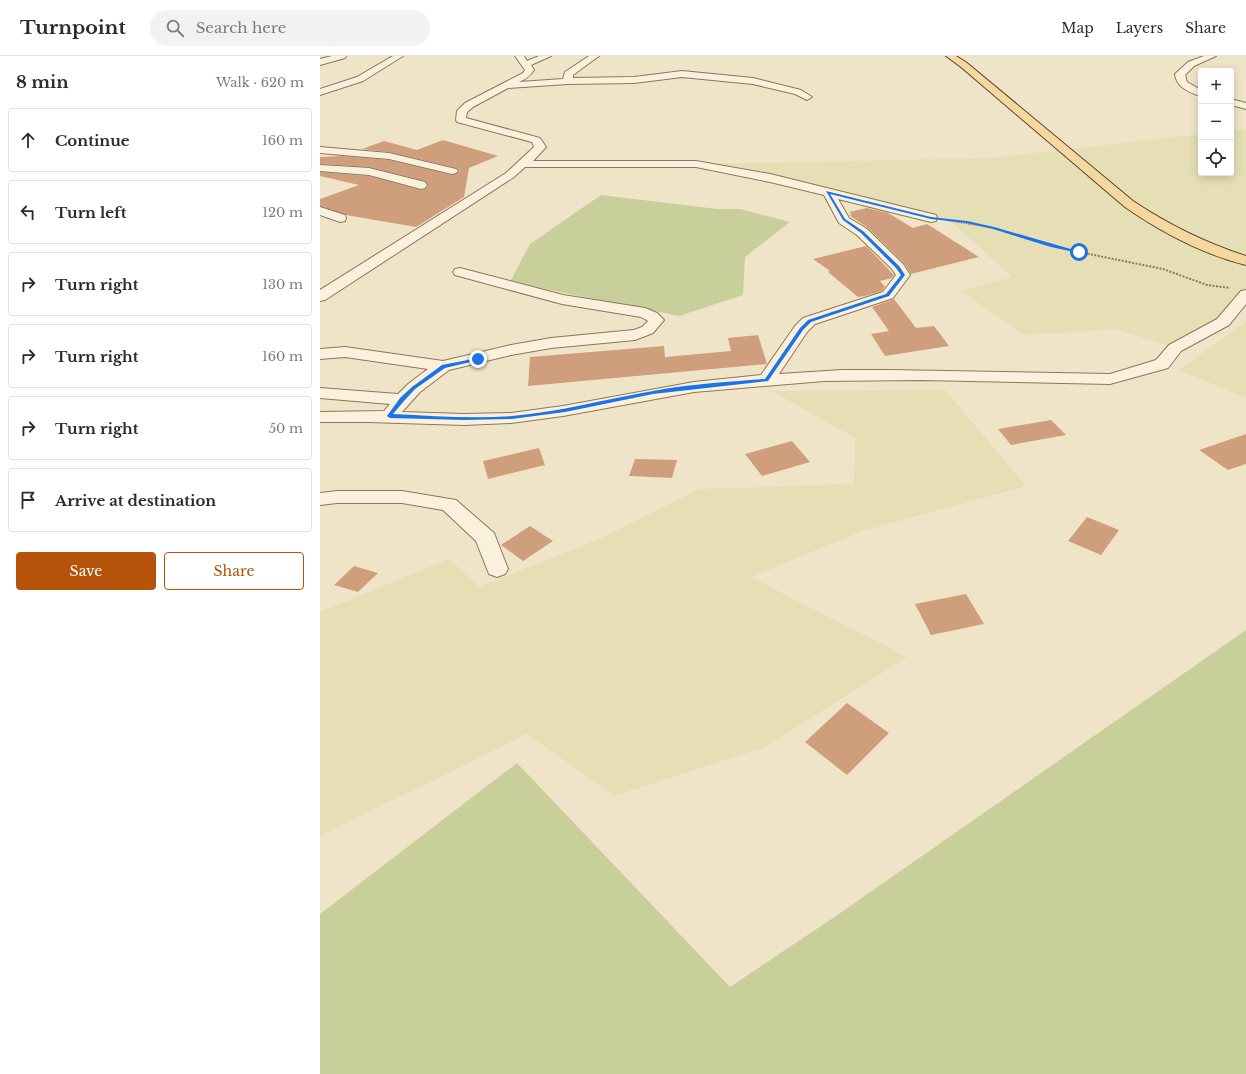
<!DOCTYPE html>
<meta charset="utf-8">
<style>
body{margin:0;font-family:"Libre Baskerville",serif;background:#f2f2f3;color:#2b2b33}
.controls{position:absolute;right:12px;top:12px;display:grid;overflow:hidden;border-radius:4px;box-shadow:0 2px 10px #0003}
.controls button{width:36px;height:36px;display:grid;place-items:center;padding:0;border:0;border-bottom:1px solid #e1e1e2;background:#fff;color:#2b2b33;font:20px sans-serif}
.stop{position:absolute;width:12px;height:12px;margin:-9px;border:3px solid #1a73e8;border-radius:50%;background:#fff}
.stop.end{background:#1a73e8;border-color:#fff;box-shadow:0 1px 4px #0008}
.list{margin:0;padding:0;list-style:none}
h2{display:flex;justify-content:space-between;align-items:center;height:52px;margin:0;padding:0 16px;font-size:17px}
h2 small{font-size:13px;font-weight:400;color:#7c7c81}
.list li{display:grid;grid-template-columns:26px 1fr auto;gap:12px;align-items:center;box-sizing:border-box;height:64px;margin:0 8px 8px;padding:0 8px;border:1px solid #e1e1e2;border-radius:4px}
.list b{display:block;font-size:15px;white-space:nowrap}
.list em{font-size:13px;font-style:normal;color:#7c7c81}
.actions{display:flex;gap:8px;padding:12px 16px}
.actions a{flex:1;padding:9px 0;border:1px solid #b45309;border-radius:4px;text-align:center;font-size:14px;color:#b45309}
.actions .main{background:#b45309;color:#fff}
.icon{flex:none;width:22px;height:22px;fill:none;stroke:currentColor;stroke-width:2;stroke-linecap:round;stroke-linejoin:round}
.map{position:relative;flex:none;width:926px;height:1018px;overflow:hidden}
header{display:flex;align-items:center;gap:24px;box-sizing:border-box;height:56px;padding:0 20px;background:#fff;border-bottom:1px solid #e1e1e2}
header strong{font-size:19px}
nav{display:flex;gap:22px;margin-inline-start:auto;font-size:14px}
.search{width:280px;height:36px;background:#f2f2f3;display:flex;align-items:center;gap:10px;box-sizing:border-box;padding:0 14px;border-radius:22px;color:#7c7c81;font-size:15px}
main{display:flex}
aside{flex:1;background:#fff}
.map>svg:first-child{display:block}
.farmland{fill:#e6deb5}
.green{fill:#c9cf9b}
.building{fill:#cf9f7d}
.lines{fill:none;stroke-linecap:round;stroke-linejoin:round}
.minor-casing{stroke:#8d765c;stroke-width:2}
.major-casing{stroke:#5b4430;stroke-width:2}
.path-far1{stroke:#8d765c;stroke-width:1.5;stroke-dasharray:1.5 1;stroke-linecap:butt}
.path{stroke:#8d765c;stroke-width:2;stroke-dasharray:2 1.5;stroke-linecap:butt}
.minor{fill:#faf1dc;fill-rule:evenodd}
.major{fill:#f3d9a0;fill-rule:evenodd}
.route{fill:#1a73e8}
</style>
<header>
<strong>Turnpoint</strong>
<div class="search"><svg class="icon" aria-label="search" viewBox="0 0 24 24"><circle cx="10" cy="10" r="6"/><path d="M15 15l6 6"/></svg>Search here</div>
<nav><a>Map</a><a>Layers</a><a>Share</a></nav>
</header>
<main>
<aside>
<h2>8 min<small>Walk · 620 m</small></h2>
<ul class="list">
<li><svg class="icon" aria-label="ahead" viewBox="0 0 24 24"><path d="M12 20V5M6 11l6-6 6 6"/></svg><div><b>Continue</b></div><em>160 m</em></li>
<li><svg class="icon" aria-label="left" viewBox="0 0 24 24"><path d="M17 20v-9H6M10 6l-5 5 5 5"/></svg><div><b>Turn left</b></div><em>120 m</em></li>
<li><svg class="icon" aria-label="right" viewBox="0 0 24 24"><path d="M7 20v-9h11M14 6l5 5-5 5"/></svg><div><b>Turn right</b></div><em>130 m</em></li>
<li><svg class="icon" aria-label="right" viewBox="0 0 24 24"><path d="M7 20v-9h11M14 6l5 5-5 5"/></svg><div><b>Turn right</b></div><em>160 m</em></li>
<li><svg class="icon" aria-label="right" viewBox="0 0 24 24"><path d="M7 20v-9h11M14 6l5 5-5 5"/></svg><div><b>Turn right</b></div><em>50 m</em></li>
<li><svg class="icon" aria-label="arrive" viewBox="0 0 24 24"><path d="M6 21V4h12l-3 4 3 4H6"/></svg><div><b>Arrive at destination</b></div></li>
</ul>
<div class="actions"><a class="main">Save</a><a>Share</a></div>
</aside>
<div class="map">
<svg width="926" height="1018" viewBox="0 0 926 1018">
<rect width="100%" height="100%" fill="#f0e4c8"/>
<!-- farmland -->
<path class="farmland" d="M926,73V238L903,266L855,292L795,273L704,279L641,235L692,221L629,164L376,108L673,102L881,78V117H911V75Z
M926,265V342L859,314Z
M625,334L706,430L542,475L431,521L587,601L445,691L294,740L207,678L0,780V556L129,503L160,531L281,482L379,433L534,428L535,382L452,335Z"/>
<!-- green -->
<path class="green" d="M281,139L397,153H420L470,166L425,201L423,239L359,260L190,226L210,188Z
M926,574V1018H0V858L197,707L410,931L513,862Z"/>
<!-- building -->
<path class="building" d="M123,84L178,100L149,112L144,141L96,171L26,159L0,150V143L39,129L0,120V116L49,120L101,134L105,133L108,130L105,125L49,111L0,108V101L22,100L69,104L132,119L136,118L140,115L136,112L69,96L42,93L64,85L97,94Z
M547,152L568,157L593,172L607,168L659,201L591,218L584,207L548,172L529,159L532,158L529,156Z
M546,190L574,219L572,222L560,225L565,231L562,235L545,240L538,241L508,216L510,215L493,203Z
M574,243L596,272L614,270L629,290L565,300L551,278L569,275L552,251Z
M438,279L447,308L208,330L210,301L344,290L345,301L411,295L408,282Z
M731,364L746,379L691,389L678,373Z
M926,378V408L908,414L879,394Z
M472,385L490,406L442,420L425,398Z
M219,392L225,409L168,423L163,405Z
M315,403L357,404L352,422L309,420Z
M767,461L799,474L781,499L748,485Z
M210,470L233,485L203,505L181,489Z
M34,510L58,517L38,536L14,529Z
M646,538L664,568L611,579L595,548Z
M527,647L569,677L527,719L485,686Z"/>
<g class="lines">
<defs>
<path id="minor" d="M12,0H26L25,2L0,9V3Z
M73,0H83L43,25L0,39V33L37,21Z
M195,0H204L207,5L219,0H231L211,9L214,14C210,20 206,23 199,26L243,23L245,16L269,0H279L253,19V22L314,21L362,15L433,22L481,34L492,41L487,44L475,38L433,28L362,21L314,27L248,28L188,32L153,51L147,56L146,62L220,82L226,91L213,105H376L450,118L616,159L617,162L616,165L611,166L518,143L529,162L547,173L583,208L590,219L573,242L495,268L487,276L459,318L522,314H570L790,318L836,304L849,289L897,263L921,235L926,234V248L909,269L861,295L848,312L790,328L602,324L504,325L374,336L243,360L191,367L144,369L48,366H0V356L64,355L70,348L0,342V332L78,338L88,328L108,313L25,301L0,303V293L25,291L123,305L191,289L231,282L314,274L322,271L328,265L321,261L242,248L135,219L133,216L135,213L140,212L243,239L325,252L337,257L344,264L333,277L315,284L231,292L191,299L129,314L100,336L82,356L144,358L191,357L243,350L374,326L441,319L475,270L483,262L563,236L576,219L572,213L537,179L519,167L504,139L450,126L376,111H205L194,121L5,244L0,245V234L186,117L214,91L212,86L137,66L136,64L137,55L145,47L203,17L205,14Z
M884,0H896L874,10L865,19L867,26L881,34V40C870,37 856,31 855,18L868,6Z
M911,43L926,47V53L911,49Z
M0,91L69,97L136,113L138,115L136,117L132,118L69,103L0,97Z
M0,109L49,112L105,126L107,129L105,132L101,133L49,119L0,115Z
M0,151L25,159L26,162L25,165L20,166L0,159Z
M17,435H82L136,444L174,477L188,513L185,518L177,521L169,518L156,485L123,454L82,447H17L0,449V437Z"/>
<path id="major" d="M626,0H636L647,7L813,145C849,169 886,187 926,200V209C882,198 841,176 805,151L641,11Z"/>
</defs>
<!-- minor casing -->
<use href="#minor" class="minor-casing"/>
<!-- major casing -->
<use href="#major" class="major-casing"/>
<!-- path-far1 -->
<path class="path-far1" d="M626,164L674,172L732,190L769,198"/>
<!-- path -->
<path class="path" d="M764,197L843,213L887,229L910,232"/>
<!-- minor -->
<use href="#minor" class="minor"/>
<!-- major -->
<use href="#major" class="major"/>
</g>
<!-- route -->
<path class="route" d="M506,135L611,161L647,165L674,171L761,196L759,197L731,191L673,173L647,167L611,163L510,138L525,163L543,175L579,210L585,219L569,240L491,266L483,274L448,325L333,338L245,356L192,363L144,364L70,362L67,360L80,342L92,331L122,309L158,302L159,304L125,312L95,333L84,345L73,358C113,360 153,363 192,360C240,356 286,343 333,335C370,328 407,326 445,323L480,272L488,264L566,238L581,219L576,212L541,177L523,164Z"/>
</svg>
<div class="controls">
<button>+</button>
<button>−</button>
<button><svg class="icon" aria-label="locate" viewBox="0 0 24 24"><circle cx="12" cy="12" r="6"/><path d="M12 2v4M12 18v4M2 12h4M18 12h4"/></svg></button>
</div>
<div class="stop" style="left:759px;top:196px"></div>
<div class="stop end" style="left:158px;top:303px"></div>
</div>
</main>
